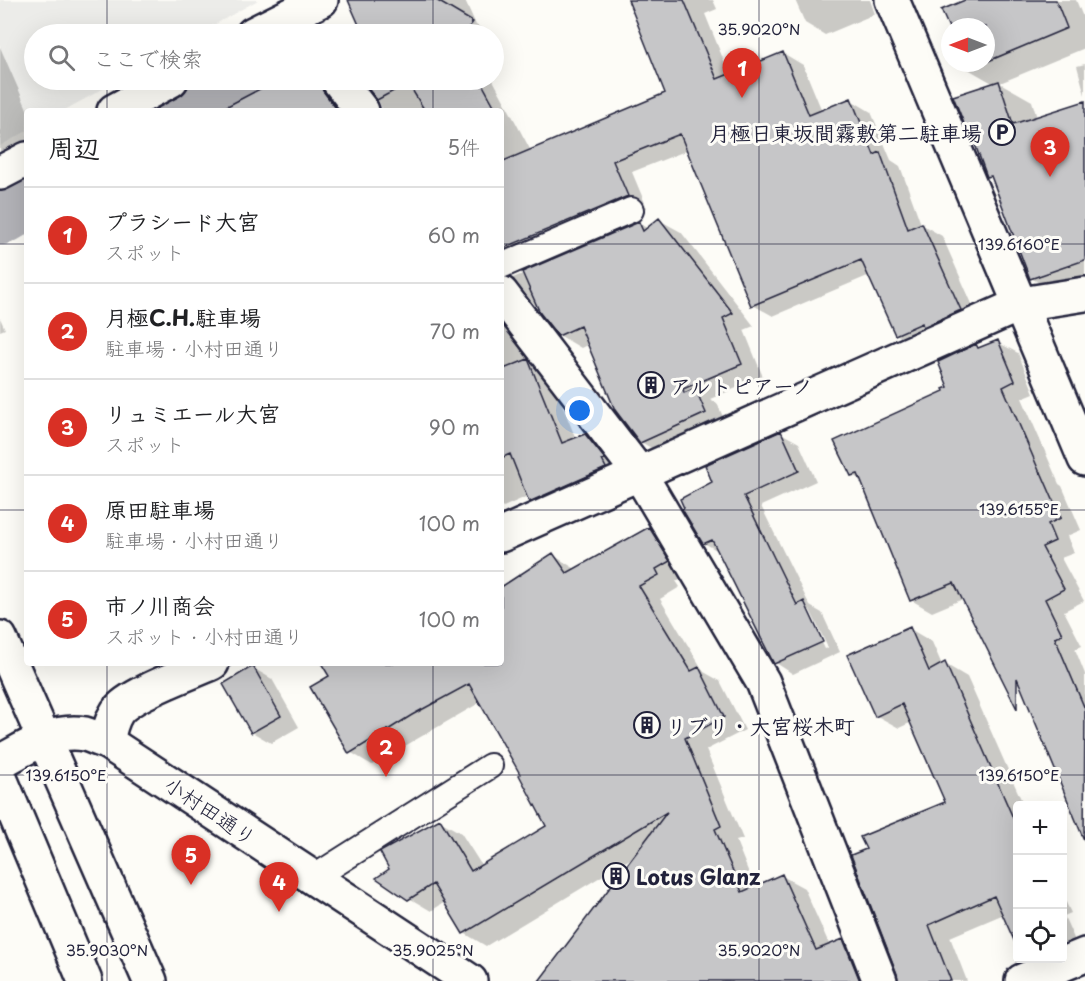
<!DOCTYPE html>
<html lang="ja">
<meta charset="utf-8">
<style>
body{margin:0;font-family:"Playpen Sans","Klee One",sans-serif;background:#f2f2f2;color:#202124}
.controls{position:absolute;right:18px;bottom:18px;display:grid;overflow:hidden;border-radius:6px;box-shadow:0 6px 24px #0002}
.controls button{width:54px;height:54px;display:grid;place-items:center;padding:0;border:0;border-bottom:2px solid #e0e0e0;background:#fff;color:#202124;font:30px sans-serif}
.compass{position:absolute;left:941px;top:18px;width:54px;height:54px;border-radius:50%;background:#fff;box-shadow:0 6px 24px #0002;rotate:270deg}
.you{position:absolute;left:580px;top:411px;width:21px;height:21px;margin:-15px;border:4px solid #fff;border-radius:50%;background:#1a73e8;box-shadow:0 0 0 9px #1a73e833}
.badge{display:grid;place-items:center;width:39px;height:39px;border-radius:50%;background:#d93025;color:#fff;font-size:20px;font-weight:700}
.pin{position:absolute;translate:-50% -50px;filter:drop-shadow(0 2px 3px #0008)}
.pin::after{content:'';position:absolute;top:32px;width:21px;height:18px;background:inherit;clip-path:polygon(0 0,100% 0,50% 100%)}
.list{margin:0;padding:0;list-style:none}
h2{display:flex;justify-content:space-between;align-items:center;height:78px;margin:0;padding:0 24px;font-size:26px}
h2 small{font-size:20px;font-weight:400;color:#757577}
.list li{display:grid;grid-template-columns:39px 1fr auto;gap:18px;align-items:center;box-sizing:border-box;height:96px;padding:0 24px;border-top:2px solid #e0e0e0}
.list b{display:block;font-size:22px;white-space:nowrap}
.list p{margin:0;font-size:20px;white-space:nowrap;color:#757577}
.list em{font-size:20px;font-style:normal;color:#757577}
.icon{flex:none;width:33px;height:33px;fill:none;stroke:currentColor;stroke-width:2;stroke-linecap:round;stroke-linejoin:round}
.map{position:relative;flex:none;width:1085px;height:981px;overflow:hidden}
.search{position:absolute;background:#fff;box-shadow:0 6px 24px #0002;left:24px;top:24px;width:480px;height:66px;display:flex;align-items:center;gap:15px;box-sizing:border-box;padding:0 21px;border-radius:33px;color:#757577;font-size:22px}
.panel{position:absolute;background:#fff;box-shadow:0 6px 24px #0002;left:24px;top:108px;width:480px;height:558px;border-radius:6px}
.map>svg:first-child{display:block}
.built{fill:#ecece9}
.shadow{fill:#0003;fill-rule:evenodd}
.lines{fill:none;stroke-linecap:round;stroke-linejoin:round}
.river{stroke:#b2b2b7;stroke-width:70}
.building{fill:#c6c6c8;stroke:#22223b;stroke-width:1.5}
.lane-casing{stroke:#22223b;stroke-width:28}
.street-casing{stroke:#22223b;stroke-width:38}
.secondary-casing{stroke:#22223b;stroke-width:38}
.lane{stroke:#fdfcf7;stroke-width:24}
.street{stroke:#fdfcf7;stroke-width:33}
.secondary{stroke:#fdfcf7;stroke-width:33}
.ticks{fill:none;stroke:#22223b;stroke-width:1.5;stroke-opacity:0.45}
.labels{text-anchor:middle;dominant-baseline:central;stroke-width:6;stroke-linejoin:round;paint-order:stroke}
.poi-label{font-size:21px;font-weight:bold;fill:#22223b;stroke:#fdfcf7;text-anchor:start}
.street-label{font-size:21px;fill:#22223b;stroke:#fdfcf7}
.ticks-label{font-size:15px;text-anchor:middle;fill:#22223b;stroke:#fdfcf7;stroke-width:6;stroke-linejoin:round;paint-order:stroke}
</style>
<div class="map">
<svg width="1085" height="981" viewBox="0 0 1085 981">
<rect width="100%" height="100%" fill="#fdfcf7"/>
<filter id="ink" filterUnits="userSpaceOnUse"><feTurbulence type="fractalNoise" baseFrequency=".0167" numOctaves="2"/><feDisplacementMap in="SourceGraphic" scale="12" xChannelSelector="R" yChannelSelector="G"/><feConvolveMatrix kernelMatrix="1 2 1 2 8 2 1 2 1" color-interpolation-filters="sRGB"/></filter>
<g filter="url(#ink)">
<!-- built -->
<path class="built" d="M0,0H258L198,34H34V80H119L63,111H27V131L0,146Z"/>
<!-- shadow -->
<path class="shadow" d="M370,0H465L476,25L491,34H364L353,8Z
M629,0H713L717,9L705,14L730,76L783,53L803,65L822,111L851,100L871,112L891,160L900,166L921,224L942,236L980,322L916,346L896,334L870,275L773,316L753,305L688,150L632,172L647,208L515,264L501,256V111H383L378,99L363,80H493L531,151L667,94Z
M795,0H870L875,14L825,35L805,23Z
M969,0H1076L1085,22V48L1000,83L1032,101L1037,118L1085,103V290L1064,297L1031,278L994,180L988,176L970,127L966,125L994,84L968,69L965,63H986V27H950Z
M0,47L28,111L27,160L0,172Z
M1085,64V95L1077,66Z
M280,80H313L319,83L326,95L346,107L349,111H246L241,101Z
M659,220L681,232L754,326L744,330L763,377L710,399L717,403L727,426L663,455L641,442L589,344L581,348L559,335L513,278L639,223L648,229Z
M501,299L549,372L576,439L585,435L607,448L625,472L552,513L530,501L528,496L501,508Z
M0,318L5,329L0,331Z
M997,342L1018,353L1034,393L1022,398L1059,484L1062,486L1081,530L1067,536L1074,553L1061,558L1084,601L1064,611L1082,646L1075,649L1085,674V839L1019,678L963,599L932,612L911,600L863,481L852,475L950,387L976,346L981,349Z
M781,433L799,443L816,481L761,506L810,606L822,613L840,652L793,674L776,663L720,552L704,543L714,483ZM807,610H810L828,648L825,649Z
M649,529L671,542L691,574L676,581L680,587L660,599L704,672L720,681L745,730L706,750L743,839L736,841L755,888L782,876L804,888L830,946L843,941L865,953L876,981H541L635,856L486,946L464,933L445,902L431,911L409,898L391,870L440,821L461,833L482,866L548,827L522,775L481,702L372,765L350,752L331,677L323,663H501V589L553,555L577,570Z
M910,629L932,642L942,665L945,664L967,677L1024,806H1018V943L1004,914L950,937L967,981H900L868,850L947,803L912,722L899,728L877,716Z
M253,668L272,679L299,727L271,743L252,732Z
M1062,894L1071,913L1064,916L1081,954L1046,970L1026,958H1062Z"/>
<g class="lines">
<!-- river -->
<path class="river" d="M181,111L236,80
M0,210L27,194"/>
</g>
<!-- building -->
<path class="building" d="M348,0H436L473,22L464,34H363Z
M628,0H684L717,79L783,52L809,115L851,98L874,155L880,152L908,229L922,223L961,310L923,327L922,323L895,335L861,260L751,306L680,134L613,161L628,196L501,249V162L665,93Z
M965,0H1056L1067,28L986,62V27H950V30L941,10Z
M277,80H320L323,91L338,111H218Z
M361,80H480L497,111H425L408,83L377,100Z
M999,81L1013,124L1085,101V260L1030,279L991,176L987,177L968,125L965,126L953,96Z
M659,218L733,313L723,318L742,364L683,389L684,393L695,388L706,413L640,443L615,410L580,326L558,336L540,313L522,272L639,222L643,231Z
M998,340L1015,381L1003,387L1040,473L1041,472L1061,518L1048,524L1055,541L1042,547L1064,589L1045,599L1062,634L1055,638L1085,709L1084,840L1017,678V709L954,583L910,601L858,474L851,476L834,441L944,391L943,389L948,387L938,362L976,344L978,348Z
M528,359L562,443L585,434L605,459L602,460L606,468L529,502L510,454L501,458V370Z
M781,431L799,471L744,496L797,605L804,601L823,642L774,664L712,540L703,544L682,509L684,508L680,499L712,482L705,465Z
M649,527L670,561L656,569L659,575L639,586L691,671L699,667L724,717L685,738L721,826L715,829L742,892L782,874L816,950L843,939L860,981H539L667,812L463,934L433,884L408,900L376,878L389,869L380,852L440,819L471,871L546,826L519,775L520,774L469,684L412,715L349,754L310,687L329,676L321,663H501V587L553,553L567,573Z
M910,627L929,671L945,662L1017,827V947L994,896L929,925L951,981H898L897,974L851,855L866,849L860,837L945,802L902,704L875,717L847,655Z
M253,666L281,716L251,733L223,684Z"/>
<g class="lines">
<defs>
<path id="lane" d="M501,266L631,210
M313,878L490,766"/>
<path id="street" d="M892,0L1085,459
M253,34L321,0
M338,80L362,111
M114,111L171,80
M0,173L27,159
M501,293L639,473L763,682L880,981
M501,535L1021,304L1085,294
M107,742C109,731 111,721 117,712C129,694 190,673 212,663
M1022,981L1085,955"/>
<path id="secondary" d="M0,638L150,981
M0,762C26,748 54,728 85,734C92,736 100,740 107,742L470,981
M0,778L85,981"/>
</defs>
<!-- lane casing -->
<use href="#lane" class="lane-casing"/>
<!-- street casing -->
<use href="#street" class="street-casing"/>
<!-- secondary casing -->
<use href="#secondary" class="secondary-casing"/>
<!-- lane -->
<use href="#lane" class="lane"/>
<!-- street -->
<use href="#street" class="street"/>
<!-- secondary -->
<use href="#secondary" class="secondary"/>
</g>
</g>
<!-- ticks -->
<path class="ticks" d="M107,0V34M433,0V34M759,0V981M107,80V111M433,80V111M0,244H27M501,244H1085M0,510H27M501,510H1085M107,663V981M433,663V981M0,775H1085"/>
<!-- icons -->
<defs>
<symbol id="parking-ring" viewBox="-11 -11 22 22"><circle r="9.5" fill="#fdfcf7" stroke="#22223b" stroke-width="1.5"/><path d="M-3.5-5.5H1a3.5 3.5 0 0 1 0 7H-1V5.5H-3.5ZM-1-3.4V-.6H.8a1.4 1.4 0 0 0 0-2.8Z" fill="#22223b"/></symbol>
<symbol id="building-ring" viewBox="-11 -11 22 22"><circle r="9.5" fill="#fdfcf7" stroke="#22223b" stroke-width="1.5"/><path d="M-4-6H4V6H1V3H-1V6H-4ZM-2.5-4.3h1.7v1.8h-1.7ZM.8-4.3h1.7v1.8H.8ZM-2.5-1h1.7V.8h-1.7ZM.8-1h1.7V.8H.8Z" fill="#22223b"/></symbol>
</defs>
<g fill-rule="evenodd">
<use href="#parking-ring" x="987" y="117" width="30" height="30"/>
<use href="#building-ring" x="636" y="370" width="30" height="30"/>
<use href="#building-ring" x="632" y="710" width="30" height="30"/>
<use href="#building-ring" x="601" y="861" width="30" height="30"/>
</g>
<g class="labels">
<!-- poi labels -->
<g class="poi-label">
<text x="982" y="132" text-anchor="end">月極日東坂間霧敷第二駐車場</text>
<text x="670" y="385">アルトピアーノ</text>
<text x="666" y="725">リブリ・大宮桜木町</text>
<text x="636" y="876">Lotus Glanz</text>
</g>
<!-- street labels -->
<g class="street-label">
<text transform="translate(211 810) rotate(34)">小村田通り</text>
</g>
</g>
<g class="ticks-label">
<text x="759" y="35">35.9020°N</text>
<text x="1019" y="250">139.6160°E</text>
<text x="1019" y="515">139.6155°E</text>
<text x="1019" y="781">139.6150°E</text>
<text x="66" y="781">139.6150°E</text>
<text x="107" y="956">35.9030°N</text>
<text x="433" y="956">35.9025°N</text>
<text x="759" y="956">35.9020°N</text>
</g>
</svg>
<div class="controls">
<button>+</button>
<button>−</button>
<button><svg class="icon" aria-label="locate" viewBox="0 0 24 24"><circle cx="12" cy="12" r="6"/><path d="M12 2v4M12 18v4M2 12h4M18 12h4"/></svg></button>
</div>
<svg class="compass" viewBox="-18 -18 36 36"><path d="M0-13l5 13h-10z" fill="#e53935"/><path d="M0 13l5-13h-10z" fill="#757577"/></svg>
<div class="you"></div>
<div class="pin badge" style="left:742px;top:98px">1</div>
<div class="pin badge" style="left:386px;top:777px">2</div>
<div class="pin badge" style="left:1050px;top:177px">3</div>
<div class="pin badge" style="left:279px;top:912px">4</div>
<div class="pin badge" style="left:191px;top:885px">5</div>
<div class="search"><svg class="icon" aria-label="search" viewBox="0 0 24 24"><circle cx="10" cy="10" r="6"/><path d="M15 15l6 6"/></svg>ここで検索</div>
<section class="panel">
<h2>周辺<small>5件</small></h2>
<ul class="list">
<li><span class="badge">1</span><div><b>プラシード大宮</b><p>スポット</p></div><em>60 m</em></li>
<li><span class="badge">2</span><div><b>月極C.H.駐車場</b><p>駐車場 · 小村田通り</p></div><em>70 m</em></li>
<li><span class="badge">3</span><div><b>リュミエール大宮</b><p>スポット</p></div><em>90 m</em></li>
<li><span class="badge">4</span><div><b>原田駐車場</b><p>駐車場 · 小村田通り</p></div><em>100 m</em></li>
<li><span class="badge">5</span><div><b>市ノ川商会</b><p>スポット · 小村田通り</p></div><em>100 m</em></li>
</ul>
</section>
</div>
